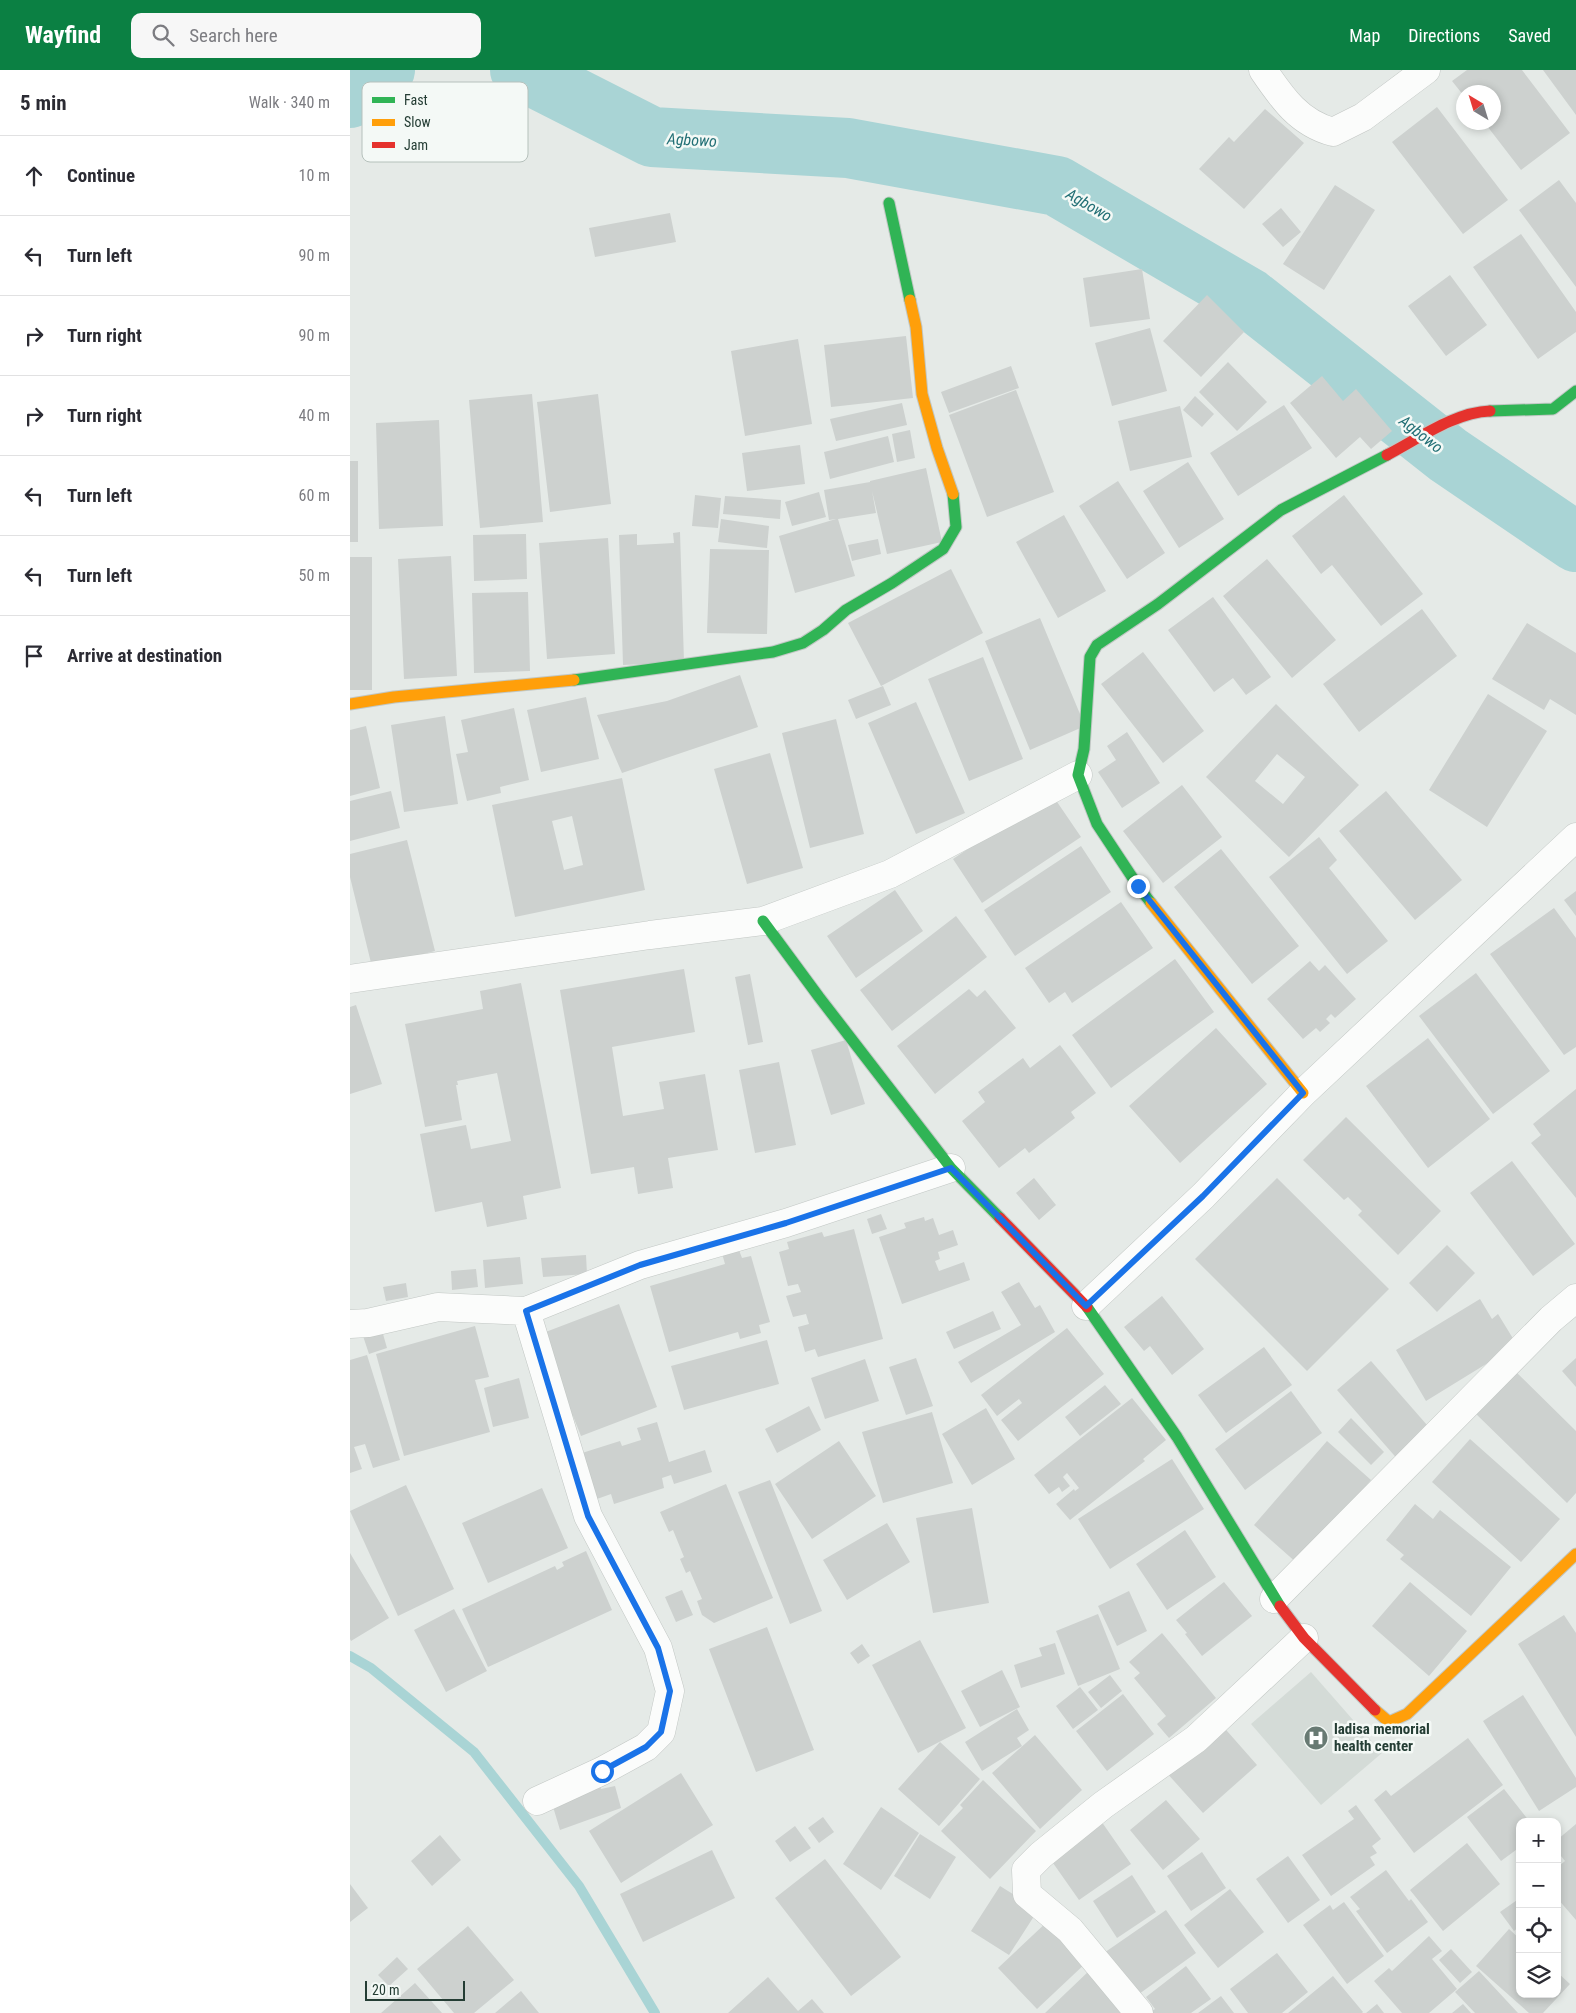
<!DOCTYPE html>
<meta charset="utf-8">
<style>
body{margin:0;font-family:"Roboto Condensed",sans-serif;background:#f7f7f7;color:#2b2b33}
.controls{position:absolute;right:15px;bottom:15px;display:grid;overflow:hidden;border-radius:10px;box-shadow:0 2px 8px #0003}
.controls button{width:45px;height:45px;display:grid;place-items:center;padding:0;border:0;border-bottom:1px solid #e1e1e2;background:#fff;color:#2b2b33;font:25px sans-serif}
.compass{position:absolute;left:1106px;top:15px;width:45px;height:45px;border-radius:50%;background:#fff;box-shadow:0 2px 8px #0003;rotate:322deg}
.scale{position:absolute;left:15px;bottom:12px;width:100px;box-sizing:border-box;padding-left:5px;border:2px solid #243d34;border-top:0;font-size:14px;line-height:18px;white-space:nowrap;color:#243d34;-webkit-text-stroke:4px #f4f9f6;paint-order:stroke}
.stop{position:absolute;width:15px;height:15px;margin:-11px;border:4px solid #1a73e8;border-radius:50%;background:#fff}
.stop.end{background:#1a73e8;border-color:#fff;box-shadow:0 1px 5px #0008}
.list{margin:0;padding:0;list-style:none}
h2{display:flex;justify-content:space-between;align-items:center;height:65px;margin:0;padding:0 20px;font-size:21px}
h2 small{font-size:16px;font-weight:400;color:#7c7c81}
.list li{display:grid;grid-template-columns:32px 1fr auto;gap:15px;align-items:center;box-sizing:border-box;height:80px;padding:0 20px;border-top:1px solid #e1e1e2}
.list b{display:block;font-size:19px;white-space:nowrap}
.list em{font-size:16px;font-style:normal;color:#7c7c81}
.icon{flex:none;width:28px;height:28px;fill:none;stroke:currentColor;stroke-width:2;stroke-linecap:round;stroke-linejoin:round}
.map{position:relative;flex:none;width:1226px;height:1943px;overflow:hidden}
header{display:flex;align-items:center;gap:30px;box-sizing:border-box;height:70px;padding:0 25px;background:#0b8043;color:#fff}
header strong{font-size:24px}
nav{display:flex;gap:28px;margin-inline-start:auto;font-size:18px}
.search{width:350px;height:45px;background:#f7f7f7;display:flex;align-items:center;gap:12px;box-sizing:border-box;padding:0 18px;border-radius:10px;color:#7c7c81;font-size:19px}
main{display:flex}
aside{flex:1;background:#fff}
.map>svg:first-child{display:block}
.built{fill:#d4dbd7}
.lines{fill:none;stroke-linecap:round;stroke-linejoin:round}
.stream{stroke:#a9d4d5;stroke-width:10}
.river{stroke:#a9d4d5;stroke-width:60}
.building{fill:#cdd1cf;fill-rule:evenodd}
.street-casing{stroke:#c2c7c4;stroke-width:29}
.fast-casing{stroke:#c1c7c4;stroke-width:13}
.slow-casing{stroke:#c1c7c4;stroke-width:13}
.jam-casing{stroke:#c1c7c4;stroke-width:13}
.street{stroke:#fbfcfb;stroke-width:28}
.fast{stroke:#30b455;stroke-width:11}
.slow{stroke:#ff9f0a;stroke-width:11}
.jam{stroke:#e5322d;stroke-width:11}
.route{stroke:#1a73e8;stroke-width:6}
.labels{text-anchor:middle;dominant-baseline:central;stroke-width:5;stroke-linejoin:round;paint-order:stroke}
.poi-label{font-size:15px;font-weight:bold;fill:#243d34;stroke:#f4f9f6;text-anchor:start}
.water-label{font-size:16px;font-style:italic;fill:#226f75;stroke:#f4f9f6}
.key{fill:#f4f9f6;stroke:#b6c1bc;stroke-width:1}
.key-label{font-size:14px;fill:#243d34}
</style>
<header>
<strong>Wayfind</strong>
<div class="search"><svg class="icon" aria-label="search" viewBox="0 0 24 24"><circle cx="10" cy="10" r="6"/><path d="M15 15l6 6"/></svg>Search here</div>
<nav><a>Map</a><a>Directions</a><a>Saved</a></nav>
</header>
<main>
<aside>
<h2>5 min<small>Walk · 340 m</small></h2>
<ul class="list">
<li><svg class="icon" aria-label="ahead" viewBox="0 0 24 24"><path d="M12 20V5M6 11l6-6 6 6"/></svg><div><b>Continue</b></div><em>10 m</em></li>
<li><svg class="icon" aria-label="left" viewBox="0 0 24 24"><path d="M17 20v-9H6M10 6l-5 5 5 5"/></svg><div><b>Turn left</b></div><em>90 m</em></li>
<li><svg class="icon" aria-label="right" viewBox="0 0 24 24"><path d="M7 20v-9h11M14 6l5 5-5 5"/></svg><div><b>Turn right</b></div><em>90 m</em></li>
<li><svg class="icon" aria-label="right" viewBox="0 0 24 24"><path d="M7 20v-9h11M14 6l5 5-5 5"/></svg><div><b>Turn right</b></div><em>40 m</em></li>
<li><svg class="icon" aria-label="left" viewBox="0 0 24 24"><path d="M17 20v-9H6M10 6l-5 5 5 5"/></svg><div><b>Turn left</b></div><em>60 m</em></li>
<li><svg class="icon" aria-label="left" viewBox="0 0 24 24"><path d="M17 20v-9H6M10 6l-5 5 5 5"/></svg><div><b>Turn left</b></div><em>50 m</em></li>
<li><svg class="icon" aria-label="arrive" viewBox="0 0 24 24"><path d="M6 21V4h12l-3 4 3 4H6"/></svg><div><b>Arrive at destination</b></div></li>
</ul>
</aside>
<div class="map">
<svg width="1226" height="1943" viewBox="0 0 1226 1943">
<rect width="100%" height="100%" fill="#e5eae7"/>
<!-- built -->
<path class="built" d="M961,1602L1032,1683L971,1735L901,1654Z"/>
<g class="lines">
<!-- stream -->
<path class="stream" d="M0,1586L21,1598L124,1682L229,1816L305,1943"/>
<!-- river -->
<path class="river" d="M170,0L302,67L498,78L707,116L899,228L1098,385L1226,472
M0,28L35,0"/>
</g>
<!-- building -->
<path class="building" d="M1117,0H1172L1220,63L1171,100L1134,52H1144V22H1114V26L1102,11Z
M1193,0H1226V45Z
M1087,37L1158,130L1113,164L1042,72Z
M915,39L954,73L894,139L849,99L879,67L884,72Z
M1209,110L1226,133V217L1169,140Z
M985,115L1025,140L974,220L933,194Z
M931,138L951,162L933,177L912,154Z
M320,143L326,172L245,187L239,158Z
M1171,164L1226,242V262L1188,289L1123,197Z
M792,199L800,249L740,257L733,208Z
M1100,205L1137,255L1096,286L1058,236Z
M857,225L894,262L851,307L813,271Z
M800,258L817,321L762,336L745,273Z
M556,266L563,328L481,337L474,275Z
M448,269L462,354L395,366L381,281Z
M878,292L917,332L887,361L849,322Z
M661,296L669,318L599,343L591,322Z
M972,306L993,331L1006,319L1042,361L1021,379L1010,367L986,388L940,333Z
M666,320L704,422L637,447L599,345Z
M182,324L193,452L130,458L119,330Z
M248,324L261,434L200,442L187,332Z
M845,326L864,344L852,357L833,340Z
M552,333L557,355L486,371L480,349Z
M934,335L962,378L888,426L860,383Z
M830,336L842,387L780,401L768,351Z
M89,350L93,456L29,459L26,353Z
M560,360L565,388L547,392L542,364Z
M538,366L544,392L480,409L474,382Z
M450,375L455,414L397,421L392,383Z
M0,391H8V472H0Z
M838,392L874,449L829,478L793,421Z
M576,398L592,472L537,484L522,421L526,443L488,449L505,506L445,523L429,466L486,449L479,450L474,420L520,412V411Z
M768,411L815,483L777,509L729,436Z
M469,422L476,447L442,456L435,432Z
M345,425L371,428L368,458L342,456Z
M994,425L1073,524L1031,556L982,495L971,504L942,466Z
M375,426L431,430L430,449L373,444Z
M714,445L756,521L708,548L666,472Z
M371,449L419,456L417,478L368,472Z
M330,462L334,592L273,595L269,465L287,464V475L324,473L323,463Z
M176,464L177,509L124,511L123,465Z
M258,468L265,584L197,589L189,473Z
M528,469L531,484L502,491L498,475Z
M360,479L419,480L417,564L357,563Z
M101,486L107,606L54,609L48,489Z
M0,487H22V620H0Z
M917,489L986,570L942,608L873,526Z
M601,499L633,563L531,616L498,553Z
M178,522L180,601L124,603L122,523Z
M863,527L921,607L896,625L883,608L864,622L818,560Z
M1072,539L1107,586L1009,662L973,614Z
M690,548L735,656L680,680L635,571Z
M1177,553L1226,583V645L1200,629L1194,640L1142,609Z
M793,582L854,661L813,693L751,614Z
M633,587L673,689L619,711L578,609Z
M390,605L408,657L272,703L247,645L317,631Z
M533,616L541,635L506,649L498,630Z
M1138,624L1197,661L1137,757L1079,720Z
M236,627L249,689L191,702L177,640Z
M566,632L615,743L566,764L518,653Z
M926,634L1009,715L939,787L856,707ZM927,684L955,707L933,734L905,711Z
M164,638L179,710L150,717L151,723L117,731L106,684L118,682L111,650Z
M95,646L108,734L54,742L41,655Z
M486,649L514,764L460,778L432,663Z
M16,656L30,718L0,726V660Z
M777,662L810,713L772,738L748,702L766,690L757,676Z
M420,683L453,798L397,814L364,699Z
M272,708L295,820L165,847L142,735ZM222,746L233,795L214,800L202,751Z
M832,715L872,767L813,813L773,761Z
M41,721L50,758L0,771V731Z
M1036,721L1112,810L1065,850L989,761Z
M701,723L731,767L632,833L603,789Z
M969,767L987,790L979,798L1038,871L997,904L919,807Z
M57,770L85,881L22,897L0,807V784Z
M731,776L761,822L665,886L634,840Z
M871,779L949,876L902,914L824,817Z
M545,820L573,861L506,908L477,866Z
M1226,821V846L1214,830Z
M771,832L803,878L722,933L715,922L699,933L675,898Z
M1204,838L1226,868V977L1214,985L1140,884Z
M606,846L637,887L542,961L510,920Z
M825,889L864,942L761,1018L722,965Z
M960,891L969,901L975,895L1006,929L985,948L981,944L976,949L980,953L970,962L966,958L953,969L917,929Z
M334,899L345,962L262,977L273,1046L314,1039L309,1012L355,1004L368,1080L318,1088L323,1118L288,1124L284,1097L241,1104L210,920Z
M1126,903L1200,1001L1143,1044L1069,946Z
M400,904L413,972L398,975L385,907Z
M171,913L211,1118L173,1126L177,1149L137,1157L132,1132L85,1142L70,1064L116,1055L121,1079L161,1071L147,1003L107,1011L108,1015H106L112,1050L75,1057L55,954L133,939L130,921Z
M619,919L627,927L635,920L666,958L585,1024L547,976Z
M6,935L32,1014L0,1024V937Z
M866,958L917,1014L830,1093L779,1036Z
M1078,968L1140,1049L1078,1098L1016,1016Z
M496,970L515,1034L481,1045L461,980Z
M710,975L746,1023L721,1042L725,1048L679,1083L675,1078L649,1098L612,1051L635,1032L628,1022L673,988L680,998Z
M429,992L446,1075L405,1083L389,1000Z
M1226,1019V1128L1181,1073L1191,1065L1183,1054Z
M996,1047L1091,1141L1048,1185L1008,1145L1012,1141L998,1127L994,1130L953,1090Z
M1162,1091L1225,1174L1183,1206L1120,1123Z
M684,1108L706,1135L689,1150L666,1123Z
M927,1108L1039,1219L957,1301L845,1189Z
M531,1144L537,1159L522,1164L517,1149Z
M574,1147L575,1151L583,1148L589,1165L603,1160L608,1175L588,1182L590,1189L585,1191L589,1201L614,1192L620,1210L552,1234L529,1167L556,1158L554,1153Z
M504,1159L533,1269L468,1287L465,1279L455,1282L448,1257L459,1254L456,1244L443,1247L436,1226L451,1222L448,1214L438,1216L429,1182L439,1179L437,1172L472,1162L474,1167Z
M387,1175L392,1188L401,1186L420,1252L409,1255L411,1263L390,1269L388,1262L319,1282L300,1216L375,1194L371,1180Z
M1097,1175L1125,1203L1087,1242L1059,1213Z
M236,1185L237,1204L193,1207L191,1188Z
M170,1187L173,1214L135,1218L133,1190Z
M126,1199L128,1217L102,1220L101,1201Z
M669,1212L685,1238L690,1235L705,1262L621,1313L608,1292L671,1255L651,1222Z
M56,1213L58,1227L36,1231L33,1217Z
M812,1226L854,1279L822,1305L800,1276L794,1281L774,1257Z
M1130,1229L1142,1249L1148,1244L1167,1275L1076,1331L1046,1280Z
M269,1234L307,1337L231,1366L223,1346L217,1348L193,1263Z
M643,1241L651,1259L604,1279L596,1262Z
M125,1256L139,1307L125,1310L140,1362L54,1386L26,1284Z
M31,1257L37,1278L19,1284L12,1263Z
M717,1258L754,1304L668,1371L651,1350L672,1333L669,1329L647,1346L631,1325Z
M417,1270L429,1314L334,1340L321,1296Z
M914,1277L942,1315L876,1363L848,1325Z
M17,1285L50,1390L23,1398L15,1374L4,1377L12,1399L0,1403V1290Z
M566,1288L583,1336L556,1345L539,1297Z
M1226,1288V1317L1212,1301Z
M515,1289L529,1331L475,1349L461,1308Z
M1021,1291L1084,1363L1050,1392L987,1320Z
M1164,1300L1226,1361V1423L1217,1433L1123,1341Z
M169,1308L179,1348L143,1357L134,1318Z
M755,1315L771,1334L730,1366L715,1347Z
M941,1321L972,1363L895,1420L865,1379Z
M782,1328L816,1370L793,1389L795,1391L720,1450L706,1434L724,1419L725,1421L729,1418L717,1403L713,1407L720,1416L712,1422L709,1417L699,1424L684,1405Z
M459,1336L471,1360L427,1383L415,1359Z
M636,1338L665,1389L622,1415L592,1364Z
M582,1342L603,1413L533,1433L512,1362Z
M1001,1348L1034,1382L1021,1395L988,1362Z
M307,1352L319,1392L355,1380L362,1402L324,1414L321,1405L312,1408L314,1418L264,1434L261,1424L247,1429L232,1383L270,1371L272,1376L291,1370L287,1358Z
M1120,1369L1210,1449L1171,1492L1082,1412Z
M489,1371L526,1426L462,1469L425,1414Z
M977,1371L1021,1410L948,1494L904,1455Z
M822,1389L854,1439L760,1499L728,1449Z
M420,1410L472,1541L440,1554L388,1422Z
M376,1414L423,1528L364,1553L352,1545L347,1531L352,1529L340,1501L336,1503L330,1489L334,1487L323,1460L319,1462L310,1442Z
M56,1415L104,1519L48,1546L0,1441Z
M192,1418L218,1478L138,1513L112,1453Z
M1065,1434L1083,1449L1090,1440L1161,1497L1121,1546L1050,1489L1054,1485L1036,1470Z
M622,1438L639,1533L583,1543L566,1448Z
M537,1453L560,1492L497,1530L473,1490Z
M835,1460L866,1507L817,1540L786,1494Z
M236,1481L262,1540L138,1597L112,1539L205,1496L207,1500L214,1496L212,1492Z
M0,1483L39,1548L1,1571L0,1569Z
M874,1512L902,1546L852,1586L835,1564L837,1563L826,1550Z
M1060,1512L1117,1561L1079,1606L1022,1556Z
M332,1520L343,1545L326,1552L315,1527Z
M779,1521L797,1561L767,1576L748,1536Z
M104,1539L137,1601L96,1622L64,1560Z
M748,1544L770,1599L728,1616L706,1561Z
M1214,1545L1226,1563V1667L1168,1574Z
M417,1557L464,1680L406,1702L359,1579Z
M812,1563L866,1628L819,1668L807,1654L816,1646L784,1608L790,1603L779,1592Z
M570,1570L616,1658L568,1683L522,1595Z
M705,1573L715,1604L671,1618L664,1595L692,1586L689,1578Z
M512,1574L520,1586L508,1594L500,1583Z
M652,1600L670,1637L630,1657L611,1621Z
M760,1605L772,1621L751,1638L738,1622Z
M730,1617L748,1640L723,1659L706,1636Z
M773,1624L804,1664L757,1701L726,1661Z
M1173,1625L1226,1708V1717L1189,1741L1133,1651Z
M667,1639L679,1660L667,1668L672,1676L632,1701L615,1672Z
M870,1653L907,1695L853,1743L815,1701Z
M685,1665L732,1720L690,1759L642,1703Z
M1118,1668L1153,1715L1064,1783L1024,1730L1036,1720L1041,1726Z
M590,1672L630,1709L589,1756L548,1719Z
M331,1703L363,1755L271,1813L239,1761Z
M633,1710L686,1761L640,1809L591,1761L613,1738L610,1735Z
M250,1714L251,1719L265,1716L271,1738L210,1760L201,1730Z
M1154,1719L1180,1752H1170V1777L1151,1791L1117,1747Z
M816,1730L850,1769L813,1800L780,1760Z
M1006,1735L1031,1769L1022,1776L1027,1783L1020,1787L1025,1795L981,1826L952,1785L1004,1749L998,1741Z
M531,1737L569,1763L531,1820L493,1794Z
M473,1747L484,1762L469,1773L458,1758Z
M749,1748L781,1794L729,1830L696,1783Z
M1226,1754V1850L1207,1828V1792L1210,1795L1215,1791L1207,1781V1770Z
M445,1756L461,1778L440,1792L425,1771Z
M570,1764L606,1787L580,1829L544,1806Z
M90,1765L111,1790L82,1816L61,1791Z
M1117,1773L1150,1814L1093,1861L1060,1820Z
M362,1780L385,1828L293,1872L270,1824Z
M852,1782L876,1818L841,1841L817,1806Z
M938,1786L970,1830L938,1853L906,1809Z
M475,1789L551,1887L501,1926L425,1828Z
M1036,1800L1059,1831L1061,1829L1078,1852L1037,1883L1006,1841L1010,1839L1000,1827Z
M782,1805L806,1842L767,1868L743,1831Z
M0,1814L18,1838L0,1852Z
M650,1816L688,1840L659,1885L621,1861Z
M880,1819L914,1862L868,1898L834,1855Z
M1170,1828V1856L1164,1861L1150,1842Z
M994,1832L1034,1886L997,1914L953,1855L980,1835L983,1840Z
M816,1840L846,1883L782,1929L751,1885Z
M699,1850L738,1891L687,1939L648,1898Z
M118,1856L164,1910L124,1943H104L67,1899Z
M1159,1859L1170,1869V1924H1207V1902L1220,1914L1193,1943H1179L1126,1896Z
M1079,1866L1092,1881L1082,1889L1107,1919L1079,1943H1052L1024,1911L1039,1898L1042,1901Z
M1101,1879L1122,1902L1110,1913L1089,1890Z
M927,1883L958,1922L932,1943H898L880,1919Z
M47,1887L58,1899L39,1916L28,1905Z
M836,1896L861,1929L841,1943H799L805,1939L796,1927Z
M741,1899L760,1919L755,1924L763,1933L779,1943H695Z
M1129,1901L1168,1943H1125L1105,1922Z
M983,1906L1013,1942L1012,1943H938Z
M418,1907L448,1941L462,1929L474,1943H378Z
M65,1913L92,1943H31Z
M171,1921L189,1943H145Z
M871,1926L884,1943H848Z
M1027,1934L1034,1943H1016Z
M1113,1934L1121,1943H1102Z"/>
<g class="lines">
<defs>
<path id="street" d="M913,0C932,28 949,53 983,62L1013,47L1076,0
M0,909L300,865L413,851L540,804L728,705
M736,1236L853,1126L953,1023L1226,767
M176,1241L238,1446L308,1578L320,1621L311,1662L296,1677L252,1701L187,1731
M0,1254L18,1253L88,1237L176,1241L290,1195L436,1153L601,1098
M924,1529L1201,1249L1226,1228
M789,1943L720,1860L677,1824L676,1800L691,1785L753,1735L846,1669L954,1568"/>
<path id="fast" d="M539,133L560,230
M1140,341L1203,339L1226,321
M224,610L423,582L453,573L473,560L496,540L542,513L593,479L606,457L603,424
M801,833L788,816L747,754L728,705L734,679L740,587L747,575L808,534L931,440L1037,385
M413,851L469,927L601,1098L650,1148
M737,1237L827,1367L930,1536"/>
<path id="slow" d="M560,230L566,257L572,324L587,378L603,424
M0,634L44,627L224,610
M801,833L953,1023
M1025,1640L1039,1652L1057,1644L1226,1484"/>
<path id="jam" d="M1037,385C1068,369 1105,342 1140,341
M650,1148L737,1237
M930,1536L954,1568L1025,1640"/>
</defs>
<!-- street casing -->
<use href="#street" class="street-casing"/>
<!-- fast casing -->
<use href="#fast" class="fast-casing"/>
<!-- slow casing -->
<use href="#slow" class="slow-casing"/>
<!-- jam casing -->
<use href="#jam" class="jam-casing"/>
<!-- street -->
<use href="#street" class="street"/>
<!-- fast -->
<use href="#fast" class="fast"/>
<!-- slow -->
<use href="#slow" class="slow"/>
<!-- jam -->
<use href="#jam" class="jam"/>
</g>
<g class="lines">
<!-- route -->
<path class="route" d="M252,1701L296,1677L311,1662L320,1621L308,1578L238,1446L176,1241L290,1195L436,1153L601,1098L736,1236L853,1126L953,1023L788,816"/>
</g>
<!-- icons -->
<defs>
<symbol id="hospital-disc" viewBox="-11 -11 22 22"><circle r="9.5" fill="#687a73" stroke="#f4f9f6"/><path d="M-5-5h3v3.5h4V-5h3V5h-3V1.5h-4V5h-3Z" fill="#fff"/></symbol>
</defs>
<g fill-rule="evenodd">
<use href="#hospital-disc" x="952" y="1654" width="28" height="28"/>
</g>
<g class="labels">
<!-- poi labels -->
<g class="poi-label">
<text x="984" y="1659">ladisa memorial<tspan x="984" dy="17">health center</tspan></text>
</g>
<!-- water labels -->
<g class="water-label">
<text transform="translate(342 70) rotate(3)">Agbowo</text>
<text transform="translate(739 135) rotate(30)">Agbowo</text>
<text transform="translate(1071 364) rotate(38)">Agbowo</text>
</g>
</g>
<!-- legend -->
<rect x="12" y="12" width="166" height="80" rx="8" class="key"/>
<rect x="22" y="27" width="23" height="6" fill="#30b455"/>
<rect x="22" y="49" width="23" height="7" fill="#ff9f0a"/>
<rect x="22" y="72" width="23" height="6" fill="#e5322d"/>
<g class="key-label">
<text x="54" y="35">Fast</text>
<text x="54" y="57">Slow</text>
<text x="54" y="80">Jam</text>
</g>
</svg>
<div class="controls">
<button>+</button>
<button>−</button>
<button><svg class="icon" aria-label="locate" viewBox="0 0 24 24"><circle cx="12" cy="12" r="6"/><path d="M12 2v4M12 18v4M2 12h4M18 12h4"/></svg></button>
<button><svg class="icon" aria-label="layers" viewBox="0 0 24 24"><path d="M12 4l9 5-9 5-9-5zM3 14l9 5 9-5"/></svg></button>
</div>
<svg class="compass" viewBox="-18 -18 36 36"><path d="M0-13l5 13h-10z" fill="#e53935"/><path d="M0 13l5-13h-10z" fill="#7c7c81"/></svg>
<div class="scale">20 m</div>
<div class="stop" style="left:252px;top:1701px"></div>
<div class="stop end" style="left:788px;top:816px"></div>
</div>
</main>
